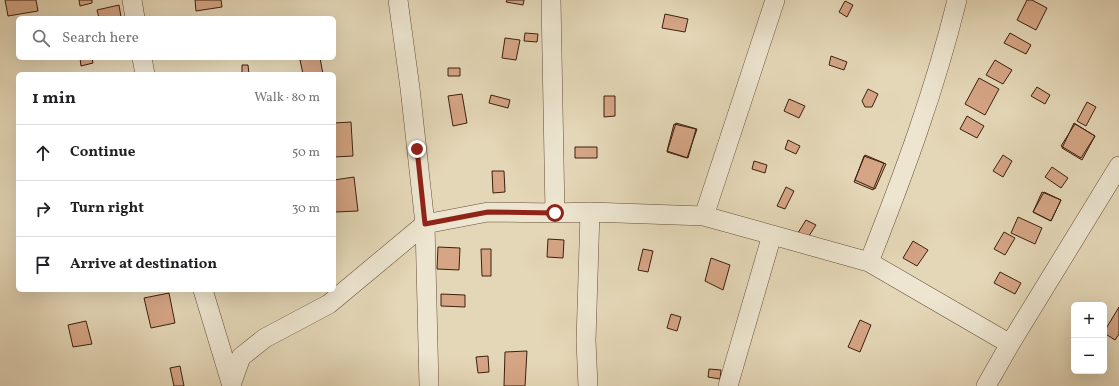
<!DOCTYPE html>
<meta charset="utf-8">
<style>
body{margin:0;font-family:Vollkorn,serif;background:#f2f2f2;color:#202124}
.controls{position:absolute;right:12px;bottom:12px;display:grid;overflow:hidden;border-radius:6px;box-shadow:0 4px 16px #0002}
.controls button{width:36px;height:36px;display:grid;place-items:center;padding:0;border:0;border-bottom:1px solid #e0e0e0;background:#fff;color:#202124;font:20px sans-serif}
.stop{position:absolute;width:12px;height:12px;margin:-9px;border:3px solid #8f2418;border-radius:50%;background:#fff}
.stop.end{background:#8f2418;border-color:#fff;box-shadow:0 1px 4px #0008}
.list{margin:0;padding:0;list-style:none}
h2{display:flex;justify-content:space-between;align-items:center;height:52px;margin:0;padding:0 16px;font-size:17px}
h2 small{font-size:13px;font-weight:400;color:#757577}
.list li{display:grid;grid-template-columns:26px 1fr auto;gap:12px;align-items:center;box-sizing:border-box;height:56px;padding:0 16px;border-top:1px solid #e0e0e0}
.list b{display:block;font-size:15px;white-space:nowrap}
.list em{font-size:13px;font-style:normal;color:#757577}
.icon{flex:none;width:22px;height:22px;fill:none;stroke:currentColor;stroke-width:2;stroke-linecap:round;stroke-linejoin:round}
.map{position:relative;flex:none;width:1119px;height:386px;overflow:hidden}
.search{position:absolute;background:#fff;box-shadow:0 4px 16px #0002;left:16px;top:16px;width:320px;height:44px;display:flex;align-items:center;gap:10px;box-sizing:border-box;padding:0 14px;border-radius:6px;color:#757577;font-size:15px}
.panel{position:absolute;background:#fff;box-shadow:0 4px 16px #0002;left:16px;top:72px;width:320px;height:220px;border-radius:6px}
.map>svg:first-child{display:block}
.building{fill:#d5a585;stroke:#3c200e}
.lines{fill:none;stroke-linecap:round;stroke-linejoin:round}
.minor-casing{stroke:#664e38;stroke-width:20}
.minor{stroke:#ede5d0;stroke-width:19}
.route{stroke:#8f2418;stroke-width:5}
</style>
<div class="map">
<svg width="1119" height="386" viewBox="0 0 1119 386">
<rect width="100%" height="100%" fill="#e4d7b7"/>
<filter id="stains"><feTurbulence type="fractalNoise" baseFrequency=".005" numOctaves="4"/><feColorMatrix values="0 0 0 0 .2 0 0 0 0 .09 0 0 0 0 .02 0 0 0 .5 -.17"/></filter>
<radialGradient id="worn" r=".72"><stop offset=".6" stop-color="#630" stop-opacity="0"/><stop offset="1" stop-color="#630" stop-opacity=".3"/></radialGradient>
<!-- building -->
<path class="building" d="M5,0H36L38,11L8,16Z
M79,0H92V3L80,6Z
M195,0H221L222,7L196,11Z
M507,0H524L523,5L506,2Z
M1027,0H1032L1047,8L1036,30L1017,20Z
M845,1L853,5L847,17L839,12Z
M119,5L121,17L99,18L97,10Z
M665,14L688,19L685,32L662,28Z
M525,33L538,34L537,42L524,41Z
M1010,33L1031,45L1026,54L1004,43Z
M505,38L520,40L516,60L502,58Z
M831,56L847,62L844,70L829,65Z
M80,58H92L93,63L81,66Z
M310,58H320L323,74H303L300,60Z
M995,60L1012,70L1003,84L986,75Z
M242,65H248L249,74H242Z
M448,68H460V76H448Z
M979,78L999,89L985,115L965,104Z
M1037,87L1050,95L1045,104L1031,96Z
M868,89L878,94L872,107H865L862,101Z
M462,94L467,123L453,126L448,96Z
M491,95L510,100L508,108L489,103Z
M604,96H615V116L604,117Z
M789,99L805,106L799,118L784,111Z
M1087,102L1096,107L1086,126L1077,121Z
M967,116L984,126L977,138L960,129Z
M351,122L353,156L334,157V123Z
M676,123L697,129L687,158L667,152Z
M1074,123L1095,136L1082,160L1062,148Z
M674,124L696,129L688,158L667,151Z
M1075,124L1095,136L1081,158L1061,146Z
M788,140L800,146L796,154L785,149Z
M575,147H597V158H575Z
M865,155L884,163L873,190L854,182Z
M1003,155L1012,161L1003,177L993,171Z
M864,156L886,164L875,189L855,180Z
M754,161L767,165L765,173L752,169Z
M1052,167L1068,178L1061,188L1045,177Z
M492,171H504L505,192L493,193Z
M354,177L358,211L335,212L334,180Z
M786,187L794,191L785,209L777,206Z
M1042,192L1061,200L1051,221L1033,212Z
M1044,192L1061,200L1051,221L1033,212Z
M1018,217L1042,228L1035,244L1011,233Z
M806,220L816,225L805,242L796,236Z
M1004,232L1015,238L1005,255L994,249Z
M548,239L564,240L563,258L547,257Z
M913,241L928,250L917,266L903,258Z
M438,247L460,248L459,270L437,269Z
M481,249H491V276H482Z
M643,249L653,251L648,272L638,270Z
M711,258L730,265L723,290L705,281Z
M1000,272L1021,283L1015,294L994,283Z
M169,293L175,323L151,328L144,298Z
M441,294L465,295V307L441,306Z
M1119,307V334L1115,340L1104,333V332Z
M671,314L681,317L677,331L667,328Z
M860,320L871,325L860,352L848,347Z
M86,321L92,344L73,347L68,325Z
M527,351L525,386H504L505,352Z
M488,356L489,372L478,373L476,357Z
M180,366L184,386H174L170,368Z
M709,369L721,370L720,379L708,377Z"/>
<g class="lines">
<defs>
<path id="minor" d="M132,0L135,18
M398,0L410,88L425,224L429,386
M551,0L555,213
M142,58L145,74
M704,216L775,0
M869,262C903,176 935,90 957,0
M203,290L232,386
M232,382L241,357L265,338L329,304L425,224L488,212L555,213L590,212L704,216L869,262L1010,344
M588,386L586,341L590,212
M728,386L772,235
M986,386L1010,344L1119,166"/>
</defs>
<!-- minor casing -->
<use href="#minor" class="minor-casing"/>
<!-- minor -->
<use href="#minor" class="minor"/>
</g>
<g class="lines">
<!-- route -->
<path class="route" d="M417,149L425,224L488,212L555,213"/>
</g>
<rect width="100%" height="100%" filter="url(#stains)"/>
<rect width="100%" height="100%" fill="url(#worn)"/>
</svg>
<div class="controls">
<button>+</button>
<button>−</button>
</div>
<div class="stop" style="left:555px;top:213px"></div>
<div class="stop end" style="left:417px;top:149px"></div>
<div class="search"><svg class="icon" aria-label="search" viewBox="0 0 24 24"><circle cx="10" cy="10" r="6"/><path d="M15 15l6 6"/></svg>Search here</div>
<section class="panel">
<h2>1 min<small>Walk · 80 m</small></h2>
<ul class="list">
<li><svg class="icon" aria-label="ahead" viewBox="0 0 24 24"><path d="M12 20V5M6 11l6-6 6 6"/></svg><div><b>Continue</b></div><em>50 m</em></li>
<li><svg class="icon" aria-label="right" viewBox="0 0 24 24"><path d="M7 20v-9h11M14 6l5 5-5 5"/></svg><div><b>Turn right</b></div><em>30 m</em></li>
<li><svg class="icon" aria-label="arrive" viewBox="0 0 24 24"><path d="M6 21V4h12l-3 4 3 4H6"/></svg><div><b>Arrive at destination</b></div></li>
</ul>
</section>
</div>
